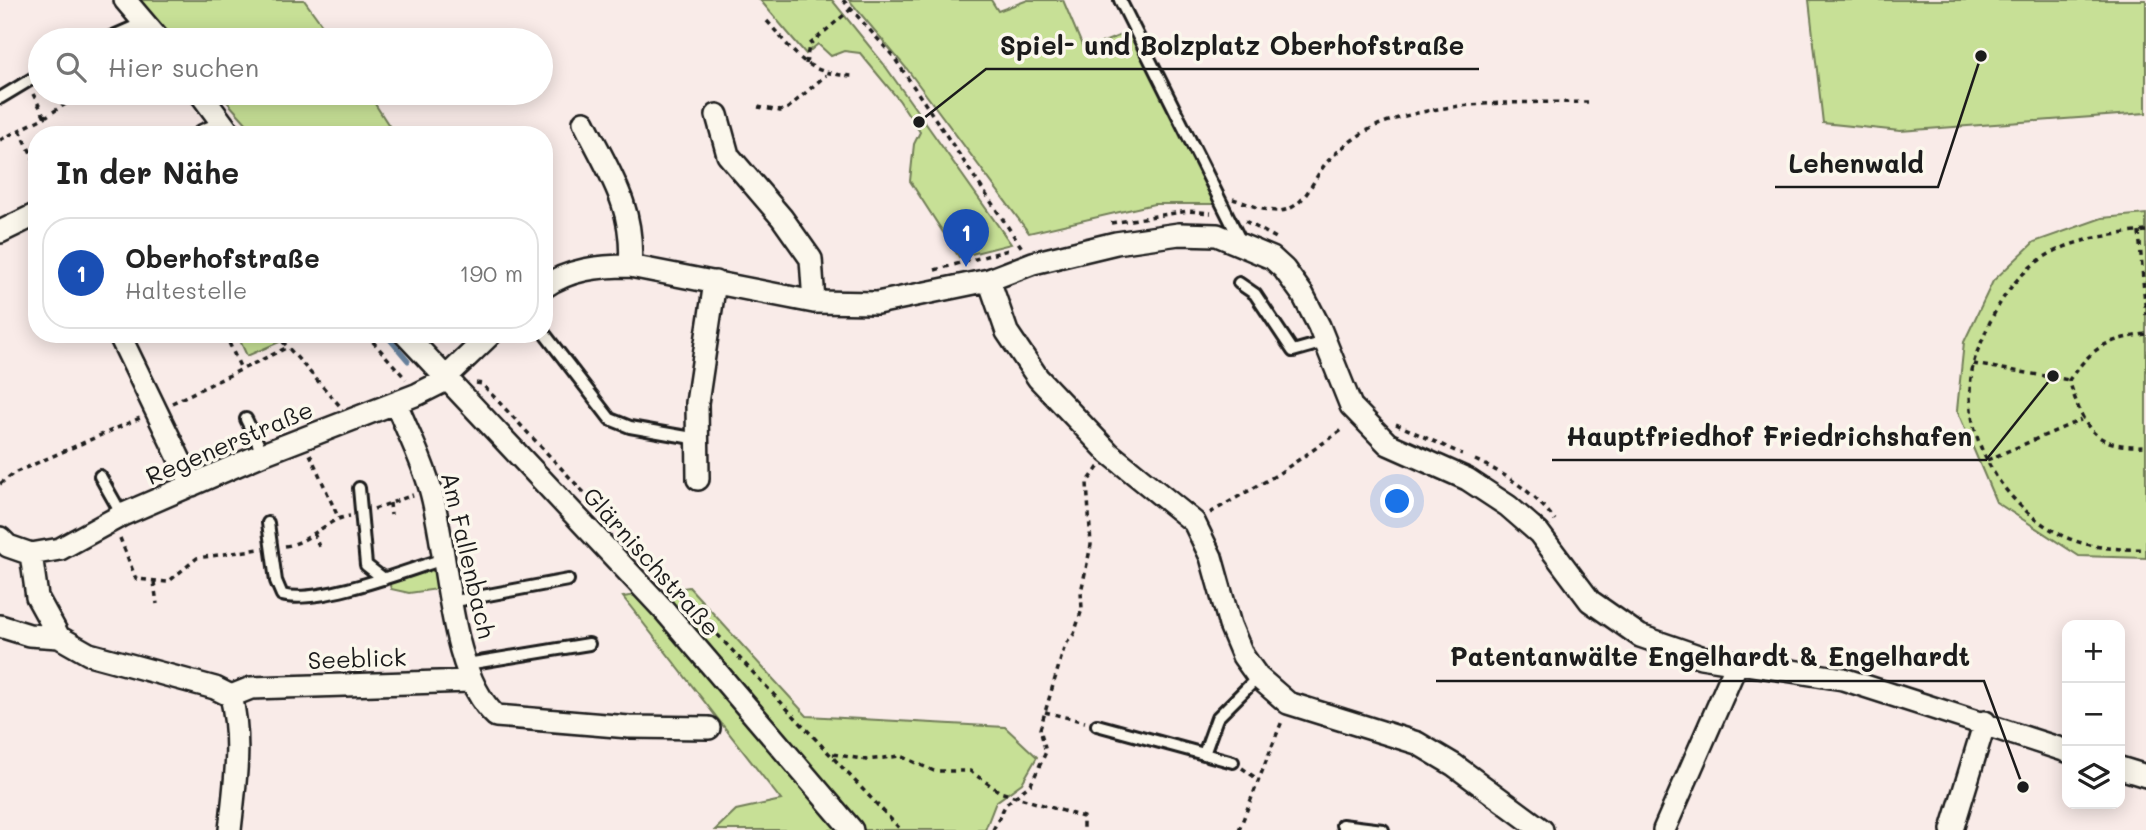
<!DOCTYPE html>
<html lang="de">
<meta charset="utf-8">
<style>
body{margin:0;font-family:Mali,sans-serif;background:#f2f2f2;color:#222}
.controls{position:absolute;right:21px;bottom:21px;display:grid;overflow:hidden;border-radius:14px;box-shadow:0 4px 18px #0003}
.controls button{width:63px;height:63px;display:grid;place-items:center;padding:0;border:0;border-bottom:2px solid #e0e0e0;background:#fff;color:#222;font:35px sans-serif}
.you{position:absolute;left:1398px;top:502px;width:24px;height:24px;margin:-18px;border:5px solid #fff;border-radius:50%;background:#1a73e8;box-shadow:0 0 0 10px #1a73e833}
.badge{display:grid;place-items:center;width:46px;height:46px;border-radius:50%;background:#c8321e;color:#fff;font-size:23px;font-weight:700}
.pin{position:absolute;translate:-50% -58px;filter:drop-shadow(0 2px 4px #0008)}
.pin::after{content:'';position:absolute;top:37px;width:24px;height:21px;background:inherit;clip-path:polygon(0 0,100% 0,50% 100%)}
.list{margin:0;padding:0;list-style:none}
h2{display:flex;justify-content:space-between;align-items:center;height:91px;margin:0;padding:0 28px;font-size:30px}
h2 small{font-size:23px;font-weight:400;color:#767676}
.list li{display:grid;grid-template-columns:46px 1fr auto;gap:21px;align-items:center;box-sizing:border-box;height:112px;margin:0 14px 14px;padding:0 14px;border:2px solid #e0e0e0;border-radius:28px}
.list b{display:block;font-size:26px;white-space:nowrap}
.list p{margin:0;font-size:23px;white-space:nowrap;color:#767676}
.list em{font-size:23px;font-style:normal;color:#767676}
.icon{flex:none;width:38px;height:38px;fill:none;stroke:currentColor;stroke-width:2;stroke-linecap:round;stroke-linejoin:round}
.map{position:relative;flex:none;width:2146px;height:830px;overflow:hidden}
.search{position:absolute;background:#fff;box-shadow:0 4px 18px #0003;left:28px;top:28px;width:525px;height:77px;display:flex;align-items:center;gap:18px;box-sizing:border-box;padding:0 24px;border-radius:38px;color:#767676;font-size:26px}
.panel{position:absolute;background:#fff;box-shadow:0 4px 18px #0003;left:28px;top:126px;width:525px;height:217px;border-radius:28px}
.map>svg:first-child{display:block}
.green{fill:#c7e096;stroke:#727e59;stroke-width:2}
.lines{fill:none;stroke-linecap:round;stroke-linejoin:round}
.stream{stroke:#67829d;stroke-width:5}
.lane-casing{stroke:#1c1c1c;stroke-width:16}
.street-casing{stroke:#1c1c1c;stroke-width:26}
.path{stroke:#1c1c1c;stroke-width:3.5;stroke-dasharray:5 5;stroke-linecap:butt}
.lane{stroke:#fbf7ec;stroke-width:10}
.street{stroke:#fbf7ec;stroke-width:21}
.labels{text-anchor:middle;dominant-baseline:central;stroke-width:7;stroke-linejoin:round;paint-order:stroke}
.street-label{font-size:24px;fill:#1c1c1c;stroke:#fbf7ec}
.leader{fill:none;stroke:#1c1c1c;stroke-width:2.5}
.callout-dot{fill:#1c1c1c;stroke:#fbf7ec;stroke-width:2.5}
.callout-label{font-size:26px;text-anchor:middle;font-weight:bold;fill:#1c1c1c;stroke:#fbf7ec;stroke-width:7;stroke-linejoin:round;paint-order:stroke}
</style>
<div class="map">
<svg width="2146" height="830" viewBox="0 0 2146 830">
<rect width="100%" height="100%" fill="#f9ebe8"/>
<filter id="ink" filterUnits="userSpaceOnUse"><feTurbulence type="fractalNoise" baseFrequency=".0143" numOctaves="2"/><feDisplacementMap in="SourceGraphic" scale="14" xChannelSelector="R" yChannelSelector="G"/><feConvolveMatrix kernelMatrix="1 2 1 2 8 2 1 2 1" color-interpolation-filters="sRGB"/></filter>
<g filter="url(#ink)">
<!-- green -->
<path class="green" d="M134,0H304L333,40H171Z
M760,0H832L883,63L1011,244L959,257L910,181L914,144L920,132L899,100L860,53L844,51L831,56L818,44L806,54Z
M849,0H991L998,11L1028,0H1063L1084,50L1131,31L1217,204H1154L1029,233L907,69Z
M1809,0H2146V113L1900,131L1823,123Z
M219,93H368L395,135H257Z
M2146,214V558L2079,556L1996,502L1957,410L1964,342L1993,281L2034,242L2102,218Z
M237,334H280L284,340L247,356Z
M438,567V589L409,593L391,589L389,582Z
M689,587L807,716L1005,727L1037,757L1022,783L996,802L985,830H715L736,810L781,800L623,597Z"/>
<g class="lines">
<!-- stream -->
<path class="stream" d="M385,334L408,361"/>
<defs>
<path id="lane" d="M1120,0L1241,242
M104,40L145,22
M0,98L40,74
M1239,283L1255,294L1293,351L1325,342
M544,333L610,419L630,427L698,439
M246,419L263,454
M100,476L122,515
M359,488L366,565L384,579
M268,523L276,581L282,595C317,605 406,571 443,559
M450,602L568,580
M467,664L589,644
M1097,725L1204,754
M1233,762L1204,754L1217,718L1258,677
M1342,825L1383,830"/>
<path id="street" d="M125,0L159,40
M200,93L231,135
M717,115L728,155L782,218L811,259L814,302
M584,122C609,173 635,207 630,266
M204,135L224,127
M0,232L37,214
M989,280L1007,332L1038,378L1109,453L1194,522L1211,557L1230,625L1243,656L1258,677L1288,703L1417,743L1454,765L1542,830
M544,287C570,269 599,266 630,266L814,302L877,303L989,280L1033,263L1116,243L1179,234L1217,235L1272,258L1284,269L1303,295L1319,326L1351,406L1388,444L1467,479L1508,506L1539,533L1590,601L1640,636L1701,657L1843,679L2067,751
M119,334L192,485
M405,334L664,610L852,830
M396,403C407,431 422,459 430,488C449,551 447,672 496,716L629,727L709,728
M698,479L697,403L715,282
M0,538L8,546L31,554
M31,554L60,549L122,515L263,454L418,394L440,383L491,334
M31,554L37,597L59,637
M0,626L29,635L59,637L89,654L215,688L231,696L251,688L470,681
M2120,768L2146,776
M230,830C235,784 242,741 231,696
M1664,830L1737,663
M1952,830L1985,722"/>
</defs>
<!-- lane casing -->
<use href="#lane" class="lane-casing"/>
<!-- street casing -->
<use href="#street" class="street-casing"/>
<!-- path -->
<path class="path" d="M843,0L893,56L1022,248
M767,21C797,55 804,73 852,76
M806,64L809,45L851,9
M33,94L45,117
M758,107L780,111L788,108L826,75
M20,130L37,166
M0,140L45,117L83,93
M1233,199C1246,203 1266,212 1280,211C1306,208 1312,180 1326,163C1340,148 1360,133 1378,125C1444,99 1521,103 1590,102
M1245,221L1278,239
M1111,223L1188,211L1211,213
M2146,231C2115,234 2081,238 2053,252C2020,269 2000,298 1986,331C1982,342 1975,354 1973,366C1958,434 2002,506 2063,536C2089,548 2118,550 2146,549
M2139,232L2146,315
M935,270L1012,249
M225,334L241,369
M276,334L340,406
M366,334L406,379
M2146,334C2105,340 2093,347 2069,380C2084,428 2092,448 2146,446
M1973,364L2069,380
M476,383L482,384L901,830
M172,403L286,348
M1396,424L1462,454
M310,454L338,517
M1475,460C1508,475 1533,492 1555,520
M1987,460L2081,420
M0,484L14,473L140,418
M390,503L391,515
M374,509L413,495
M1210,513L1278,474L1345,428
M314,533L319,547
M120,538L136,579L168,582L197,558L260,549
M285,546C310,543 326,519 350,516
M154,582L157,604
M1045,712L1085,722
M833,754L867,760L900,756L934,771H970L1000,792L1083,817V830
M1242,768L1260,781
M993,830L1006,804L1031,784L1046,752L1040,729L1065,645L1074,634L1082,609L1081,592L1091,545L1087,483L1099,466
M1239,830L1282,721"/>
<!-- lane -->
<use href="#lane" class="lane"/>
<!-- street -->
<use href="#street" class="street"/>
</g>
</g>
<g class="labels">
<!-- street labels -->
<g class="street-label">
<text transform="translate(229 442) rotate(-23)">Regenerstraße</text>
<text transform="translate(469 555) rotate(77)">Am Fallenbach</text>
<text transform="translate(652 561) rotate(48)">Glärnischstraße</text>
<text transform="translate(357 658) rotate(-2)">Seeblick</text>
</g>
</g>
<!-- callouts -->
<path class="leader" d="M919 122L986 69H1479M1981 56L1938 187H1775M2053 376L1986 460H1552M2023 787L1984 681H1436"/>
<g class="callout-dot">
<circle cx="919" cy="122" r="7"/>
<circle cx="1981" cy="56" r="7"/>
<circle cx="2053" cy="376" r="7"/>
<circle cx="2023" cy="787" r="7"/>
</g>
<g class="callout-label">
<text x="1232" y="55">Spiel- und Bolzplatz Oberhofstraße</text>
<text x="1856" y="173">Lehenwald</text>
<text x="1769" y="446">Hauptfriedhof Friedrichshafen</text>
<text x="1710" y="666">Patentanwälte Engelhardt &amp; Engelhardt</text>
</g>
</svg>
<div class="controls">
<button>+</button>
<button>−</button>
<button><svg class="icon" aria-label="layers" viewBox="0 0 24 24"><path d="M12 4l9 5-9 5-9-5zM3 14l9 5 9-5"/></svg></button>
</div>
<div class="you"></div>
<div class="pin badge" style="left:966px;top:267px;background:#1a4fb4">1</div>
<div class="search"><svg class="icon" aria-label="search" viewBox="0 0 24 24"><circle cx="10" cy="10" r="6"/><path d="M15 15l6 6"/></svg>Hier suchen</div>
<section class="panel">
<h2>In der Nähe<small></small></h2>
<ul class="list">
<li><span class="badge" style="background:#1a4fb4">1</span><div><b>Oberhofstraße</b><p>Haltestelle</p></div><em>190 m</em></li>
</ul>
</section>
</div>
